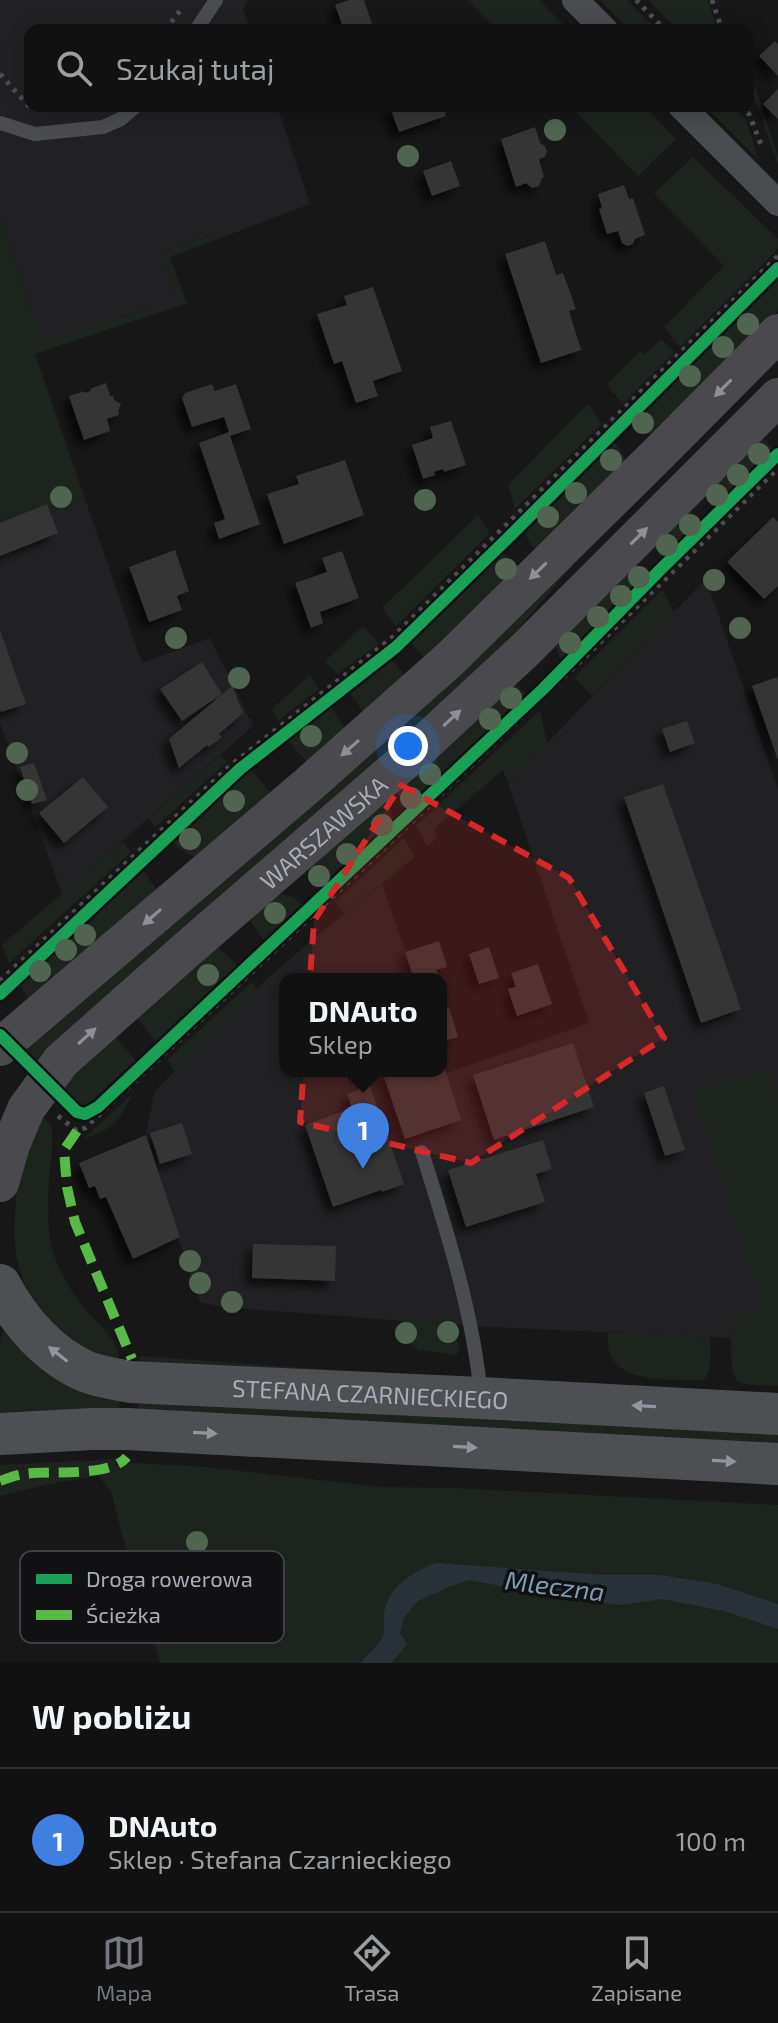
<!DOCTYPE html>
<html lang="pl">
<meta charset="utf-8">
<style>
body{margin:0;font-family:"Exo 2",sans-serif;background:#1e1f1f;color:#f1f3f6}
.you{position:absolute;left:408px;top:746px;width:28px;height:28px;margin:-20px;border:6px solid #fff;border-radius:50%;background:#1a73e8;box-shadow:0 0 0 12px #1a73e833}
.badge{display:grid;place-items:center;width:52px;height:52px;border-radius:50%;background:#757880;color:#fff;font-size:26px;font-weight:700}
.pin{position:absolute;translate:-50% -66px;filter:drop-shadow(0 2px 4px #0008)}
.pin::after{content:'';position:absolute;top:42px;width:28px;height:24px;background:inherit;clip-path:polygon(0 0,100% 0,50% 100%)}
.popup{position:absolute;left:279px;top:973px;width:168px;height:104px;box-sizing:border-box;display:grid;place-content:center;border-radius:16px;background:#111;filter:drop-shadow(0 2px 6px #0005);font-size:26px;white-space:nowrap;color:#9c9d9f}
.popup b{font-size:30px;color:#f1f3f6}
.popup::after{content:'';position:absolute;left:50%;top:100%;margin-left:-16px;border:16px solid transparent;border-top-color:#111}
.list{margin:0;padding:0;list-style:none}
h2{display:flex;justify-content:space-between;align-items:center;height:104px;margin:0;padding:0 32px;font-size:34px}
h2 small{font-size:26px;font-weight:400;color:#9c9d9f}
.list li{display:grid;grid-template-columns:52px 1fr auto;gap:24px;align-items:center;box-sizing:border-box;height:144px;padding:0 32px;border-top:2px solid #303131}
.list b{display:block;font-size:30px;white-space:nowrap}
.list p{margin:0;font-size:26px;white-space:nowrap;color:#9c9d9f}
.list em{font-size:26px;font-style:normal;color:#9c9d9f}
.icon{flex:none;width:44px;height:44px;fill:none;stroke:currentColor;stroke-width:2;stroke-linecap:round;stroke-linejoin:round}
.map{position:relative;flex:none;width:778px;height:1663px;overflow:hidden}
.search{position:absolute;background:#111;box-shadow:0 4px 20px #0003;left:24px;right:24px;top:24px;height:88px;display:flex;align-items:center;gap:20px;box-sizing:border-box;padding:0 28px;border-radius:16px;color:#9c9d9f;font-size:30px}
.sheet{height:248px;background:#111}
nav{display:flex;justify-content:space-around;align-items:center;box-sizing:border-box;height:112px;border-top:2px solid #303131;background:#111;font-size:22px;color:#9c9d9f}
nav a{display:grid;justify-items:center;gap:4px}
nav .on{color:#757880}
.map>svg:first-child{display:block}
.built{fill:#212123}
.green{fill:#1d241e}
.water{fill:#2a3239}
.building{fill:#353536;filter:url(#shadow)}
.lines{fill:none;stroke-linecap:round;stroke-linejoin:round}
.path{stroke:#4d4e52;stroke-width:5;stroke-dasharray:4 6;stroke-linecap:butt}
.lane{stroke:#4b4c50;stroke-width:14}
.street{stroke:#4b4c50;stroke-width:26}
.secondary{stroke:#4a4a4e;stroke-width:38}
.primary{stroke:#4d4f52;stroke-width:42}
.quiet{stroke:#58b947;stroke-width:10;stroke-dasharray:20 10;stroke-linecap:butt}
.cycleway-casing{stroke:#111113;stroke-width:17}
.cycleway{stroke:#1a9f57;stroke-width:12}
.tree{fill:#506451}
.oneway{fill:#8c8f98}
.oneway2{fill:#91969e}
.marked{fill:#d62828;fill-opacity:0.2;stroke:#d62828;stroke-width:6;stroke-dasharray:16 10;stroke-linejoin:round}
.labels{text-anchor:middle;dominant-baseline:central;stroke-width:7;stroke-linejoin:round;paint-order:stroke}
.street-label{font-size:24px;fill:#a8adb8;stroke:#111113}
.water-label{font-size:26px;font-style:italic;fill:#7f9bb3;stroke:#111113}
.key{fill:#111113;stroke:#3e4045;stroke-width:2}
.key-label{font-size:22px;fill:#a8adb8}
</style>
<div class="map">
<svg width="778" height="1663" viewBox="0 0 778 1663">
<defs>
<filter id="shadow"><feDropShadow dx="-7" dy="7" stdDeviation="4" flood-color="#0009"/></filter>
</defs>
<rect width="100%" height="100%" fill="#171717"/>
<!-- built -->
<path class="built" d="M0,0H248L243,8L250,30H30V106H277L310,204L213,241L210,235L167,250L164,257L177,296L184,305L155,314L152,306L42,343L0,217Z
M85,499L142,663L210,638L253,726L62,894L0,723V556L50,513Z
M706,579L778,789V1341L733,1317L731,1338L471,1326L222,1307L200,1302L194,1287L146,1134L154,1092L269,977L318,935L382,884L415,979H285V1071H441V1056L447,1073L589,1023L508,783Z"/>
<!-- green -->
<path class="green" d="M468,0H539L569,30H497Z
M600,0H627L657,30H629Z
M648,0H708L717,30H678Z
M748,64L778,157V164L748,81Z
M570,106H644L676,139L638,176Z
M705,106H732L746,120L758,159Z
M693,157L778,239V247L774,253L680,347L664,327L724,266L654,193Z
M0,217L42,342L153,306L155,314L35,354L85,499L0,532Z
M211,235L213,241L170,257L187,304L184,305L177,296L164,257L167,250Z
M778,276V311L650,435L645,433L635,419Z
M661,339L675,352L623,404L607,384L640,351L644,355Z
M588,404L602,424L515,509L508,485Z
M760,436L775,450L714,509L703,493Z
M613,439L623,454L626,461L539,549L532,547L523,529Z
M685,511L692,513L700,523L664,558L655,548V541Z
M478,515L490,533L396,626L382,608Z
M502,551L512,565L514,574L429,656H422L410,641Z
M634,562L650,573L562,663L555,646Z
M568,563L573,565L508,641L462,687L36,1065L21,1050Z
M662,590L674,612L592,696L574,677Z
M363,626L379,644L337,674L325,661Z
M391,659L401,671L404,679L369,711H363L348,691Z
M310,675L319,689L278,721L272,709Z
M513,682L527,695L407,809L398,794V787Z
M329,705L344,726L345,733L309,765L286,738Z
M540,710L547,743L508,783L503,770L435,828L437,838L427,847L416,826Z
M221,755L227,762L155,827L149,818Z
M250,768L273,796L199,859L189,855L168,840Z
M382,802L395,821L322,889L306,868Z
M404,838L415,857L344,914L335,902Z
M123,841L131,852L9,963L2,945Z
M141,867L158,892L30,1003L19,982Z
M278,893L292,897L304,906L265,942L251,922V916Z
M217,946L239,966L157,1043L135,1016Z
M252,982L257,989L174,1072L168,1059Z
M115,1036L138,1063L90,1106L82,1108L60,1086Z
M768,1070L778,1101V1386C769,1385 745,1386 739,1382C727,1374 732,1331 732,1317L763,1305L693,1093Z
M132,1094C119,1123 114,1129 83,1139Z
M42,1115C42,1116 50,1124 50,1125C55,1137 50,1166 49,1180C48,1202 47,1227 52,1248C58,1270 70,1290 84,1308C98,1325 120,1339 119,1363L77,1346L42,1315L27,1291L21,1273L16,1255L14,1230L16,1195L18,1181Z
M402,1320L452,1324L460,1350L456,1355L418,1350L410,1343Z
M4,1324L119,1401L120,1414L0,1420V1345Z
M607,1332L710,1337V1367L707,1377L701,1381C674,1379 618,1384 609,1351C608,1345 608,1338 607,1332Z
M140,1356L349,1371L140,1367Z
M138,1401L778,1431V1447L138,1416Z
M116,1459V1465L137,1463L206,1467L382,1487L454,1488L778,1505V1663H160L123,1538L111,1491L98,1476L54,1483L0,1496V1465Z"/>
<!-- water -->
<path class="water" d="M436,1563L603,1575H660L717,1584L778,1604V1629L724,1611L662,1599L621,1605L560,1597L469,1580L451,1586L418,1601L404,1617L400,1633L407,1644L391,1663H361C367,1654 382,1643 384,1633C385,1627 383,1620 384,1614C388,1586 413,1572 436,1563Z"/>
<!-- building -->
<path class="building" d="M349,0H364L372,24L364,27L365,30H344L335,5Z
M775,41L778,44V76L759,56Z
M778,89V119L763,104Z
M393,106H443L446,116L399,132L390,107Z
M535,127L540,143L545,146L547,152L545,157L539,159L544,177L542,178L539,186L532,188L526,183L516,187L501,139Z
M451,161L460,186L432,196L423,171Z
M624,185L629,199L633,198L645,235L635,239L633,244L627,246L622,243L618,231L607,234L599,209L602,207L598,194Z
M545,241L556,275L563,273L576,309L569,311L581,350L541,363L505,254Z
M373,287L402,371L373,381L378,396L356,403L342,361L334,364L317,314L347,305L344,296Z
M106,383L110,396H113L114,400L121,404L118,411L119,415L107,419L110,431L84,440L69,396L84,391V393L91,391L90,389Z
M212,384L215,391L236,384L251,429L230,436L260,524L219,539L214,523L225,519L199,443L229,432L224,417L192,427L182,398L185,393Z
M451,421L466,465L444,472L443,469L434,472L435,475L423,479L412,445L433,438L430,427Z
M345,460L364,515L284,544L267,494L299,484L296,476Z
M47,504L58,533L0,556V523Z
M773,517L778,522V586L764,599L727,562Z
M175,550L189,591L177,596L182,610L149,622L129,567Z
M342,551L359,598L320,612L323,623L311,628L295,583L327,572L322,558Z
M0,630L26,704L1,712L0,708Z
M202,662L222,694L182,721L160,689Z
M777,677L778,680V760L752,686Z
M232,686L243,713L219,734L222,737L209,747L207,745L179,768L169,739Z
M687,721L695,743L670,752L662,729Z
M34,763L47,800L32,804L20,767Z
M83,777L108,807L64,843L39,813Z
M663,784L741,1009L701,1023L624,797Z
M439,941L447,967L436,970L439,979H414L405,952Z
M489,947L499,978L479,984L469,954Z
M538,964L552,1004L517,1016L508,989L516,987L511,973Z
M449,1007L458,1037L441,1042V1010Z
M573,1043L594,1107L494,1140L473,1075Z
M442,1060L461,1120L405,1139L382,1071H418L419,1073L441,1071Z
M370,1086L404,1184L382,1192L381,1190L333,1207L305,1125L352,1108L347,1094Z
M664,1086L685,1150L665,1156L644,1093Z
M182,1123L192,1154L160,1164L150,1133Z
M146,1135L180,1237L133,1259L106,1197L100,1199L95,1186L89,1188L79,1163Z
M543,1140L552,1169L536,1174L545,1202L466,1227L448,1170Z
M253,1244L336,1246L335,1281L252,1278Z"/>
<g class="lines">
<!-- path -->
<path class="path" d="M636,0L665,30
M712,0L722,30
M165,30L183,7
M0,74L33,111
M740,106L749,114L762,147
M0,981L230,766L393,637L778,256
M58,1116L77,1131L85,1128C318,910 552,693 778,468"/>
<!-- lane -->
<path class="lane" d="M196,30L216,0
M0,123L35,134L103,127L121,119L136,106
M422,1152C447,1232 473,1312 481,1396"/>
<!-- street -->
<path class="street" d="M575,0L605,30
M681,106L778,203"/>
<!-- secondary -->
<g class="secondary">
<path d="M0,1047L308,785L450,659L658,454L778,333"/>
<path id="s1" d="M0,1183L11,1145L26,1109L61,1061L184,952L414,753L525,650L778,397"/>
</g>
<!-- primary -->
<g class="primary">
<path id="s2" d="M0,1285C19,1321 49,1356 87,1372C100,1377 116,1379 130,1382L481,1398L778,1414"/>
<path d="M0,1434L92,1429H127L778,1464"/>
</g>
<!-- quiet -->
<path class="quiet" d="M77,1131L64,1150L67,1187L75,1222L132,1359
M0,1481C8,1478 16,1475 24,1474C51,1470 109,1478 127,1457"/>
<defs>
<path id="cycleway" d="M0,994L240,769L396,647L510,536L778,268
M0,1035L77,1112L85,1114L98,1107L543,689L660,570L778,454"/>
</defs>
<!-- cycleway casing -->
<use href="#cycleway" class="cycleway-casing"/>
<!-- cycleway -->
<use href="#cycleway" class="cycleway"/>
</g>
<!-- trees -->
<g class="tree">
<circle cx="555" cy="130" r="11"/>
<circle cx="408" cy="156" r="11"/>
<circle cx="748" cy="324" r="11"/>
<circle cx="723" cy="347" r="11"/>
<circle cx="690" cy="376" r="11"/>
<circle cx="643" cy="423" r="11"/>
<circle cx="759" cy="454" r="11"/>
<circle cx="611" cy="460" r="11"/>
<circle cx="738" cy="475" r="11"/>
<circle cx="576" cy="493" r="11"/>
<circle cx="717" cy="495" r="11"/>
<circle cx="61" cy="497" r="11"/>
<circle cx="425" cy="500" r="11"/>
<circle cx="548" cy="517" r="11"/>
<circle cx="690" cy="525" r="11"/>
<circle cx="667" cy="545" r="11"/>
<circle cx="506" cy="569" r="11"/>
<circle cx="639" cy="577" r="11"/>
<circle cx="714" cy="580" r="11"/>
<circle cx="621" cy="596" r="11"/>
<circle cx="598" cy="617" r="11"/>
<circle cx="740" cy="628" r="11"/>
<circle cx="176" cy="638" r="11"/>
<circle cx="570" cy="643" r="11"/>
<circle cx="239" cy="678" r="11"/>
<circle cx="511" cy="698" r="11"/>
<circle cx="490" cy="719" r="11"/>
<circle cx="311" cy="736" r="11"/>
<circle cx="17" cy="753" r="11"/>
<circle cx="430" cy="774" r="11"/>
<circle cx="27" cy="790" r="11"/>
<circle cx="411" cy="798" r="11"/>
<circle cx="234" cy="801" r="11"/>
<circle cx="382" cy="825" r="11"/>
<circle cx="190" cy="839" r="11"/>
<circle cx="347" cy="854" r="11"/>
<circle cx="319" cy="876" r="11"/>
<circle cx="275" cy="913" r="11"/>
<circle cx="85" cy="935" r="11"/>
<circle cx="66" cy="950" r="11"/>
<circle cx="40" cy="971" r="11"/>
<circle cx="208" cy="975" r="11"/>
<circle cx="190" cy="1261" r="11"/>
<circle cx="200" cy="1283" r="11"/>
<circle cx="232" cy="1302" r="11"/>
<circle cx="448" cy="1332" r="11"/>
<circle cx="406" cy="1333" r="11"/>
<circle cx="197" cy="1542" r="11"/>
</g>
<!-- one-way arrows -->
<defs><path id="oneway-solid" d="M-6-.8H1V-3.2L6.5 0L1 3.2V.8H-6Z" transform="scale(2)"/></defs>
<g class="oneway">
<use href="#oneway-solid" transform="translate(723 388) rotate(135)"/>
<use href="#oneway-solid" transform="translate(639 536) rotate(-45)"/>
<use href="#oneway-solid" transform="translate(538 571) rotate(136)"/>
<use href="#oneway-solid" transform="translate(452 718) rotate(-43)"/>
<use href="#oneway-solid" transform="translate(350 748) rotate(139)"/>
<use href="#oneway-solid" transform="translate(152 917) rotate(139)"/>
<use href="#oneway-solid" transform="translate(87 1036) rotate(-42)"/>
</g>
<g class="oneway2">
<use href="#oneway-solid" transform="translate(58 1354) rotate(-142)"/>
<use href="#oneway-solid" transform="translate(644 1406) rotate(-177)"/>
<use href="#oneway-solid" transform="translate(205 1433) rotate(3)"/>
<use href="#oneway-solid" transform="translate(465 1447) rotate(3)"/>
<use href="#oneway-solid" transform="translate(724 1461) rotate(3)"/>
</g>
<!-- marked area -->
<path class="marked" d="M401,785L569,878L664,1038L471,1163L300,1122L314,921Z"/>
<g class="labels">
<!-- street labels -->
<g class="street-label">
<text stroke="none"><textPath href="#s1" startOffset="486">WARSZAWSKA</textPath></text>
<text stroke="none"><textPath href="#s2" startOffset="410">STEFANA CZARNIECKIEGO</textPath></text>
</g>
<!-- water labels -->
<g class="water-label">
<text transform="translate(555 1585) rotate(7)">Mleczna</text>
</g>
</g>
<!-- legend -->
<rect x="20" y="1551" width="264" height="92" rx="12" class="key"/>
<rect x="36" y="1574" width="36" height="10" fill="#1a9f57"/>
<rect x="36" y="1610" width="36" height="10" fill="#58b947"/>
<g class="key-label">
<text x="86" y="1587">Droga rowerowa</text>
<text x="86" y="1623">Ścieżka</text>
</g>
</svg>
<div class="you"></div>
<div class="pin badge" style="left:363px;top:1169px;background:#3f7fe0">1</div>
<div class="popup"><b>DNAuto</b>Sklep</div>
<div class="search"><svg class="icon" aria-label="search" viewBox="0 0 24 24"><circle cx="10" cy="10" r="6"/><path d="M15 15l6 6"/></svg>Szukaj tutaj</div>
</div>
<section class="sheet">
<h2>W pobliżu<small></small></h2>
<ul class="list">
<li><span class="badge" style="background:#3f7fe0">1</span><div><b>DNAuto</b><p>Sklep · Stefana Czarnieckiego</p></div><em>100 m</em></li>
</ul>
</section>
<nav>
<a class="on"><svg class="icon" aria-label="map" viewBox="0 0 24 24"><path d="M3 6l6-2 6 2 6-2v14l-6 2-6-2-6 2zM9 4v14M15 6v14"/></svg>Mapa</a>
<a><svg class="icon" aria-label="directions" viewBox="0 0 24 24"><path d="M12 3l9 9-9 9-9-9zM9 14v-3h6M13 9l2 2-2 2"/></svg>Trasa</a>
<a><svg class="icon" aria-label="saved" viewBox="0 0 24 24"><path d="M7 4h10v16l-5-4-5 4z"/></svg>Zapisane</a>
</nav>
